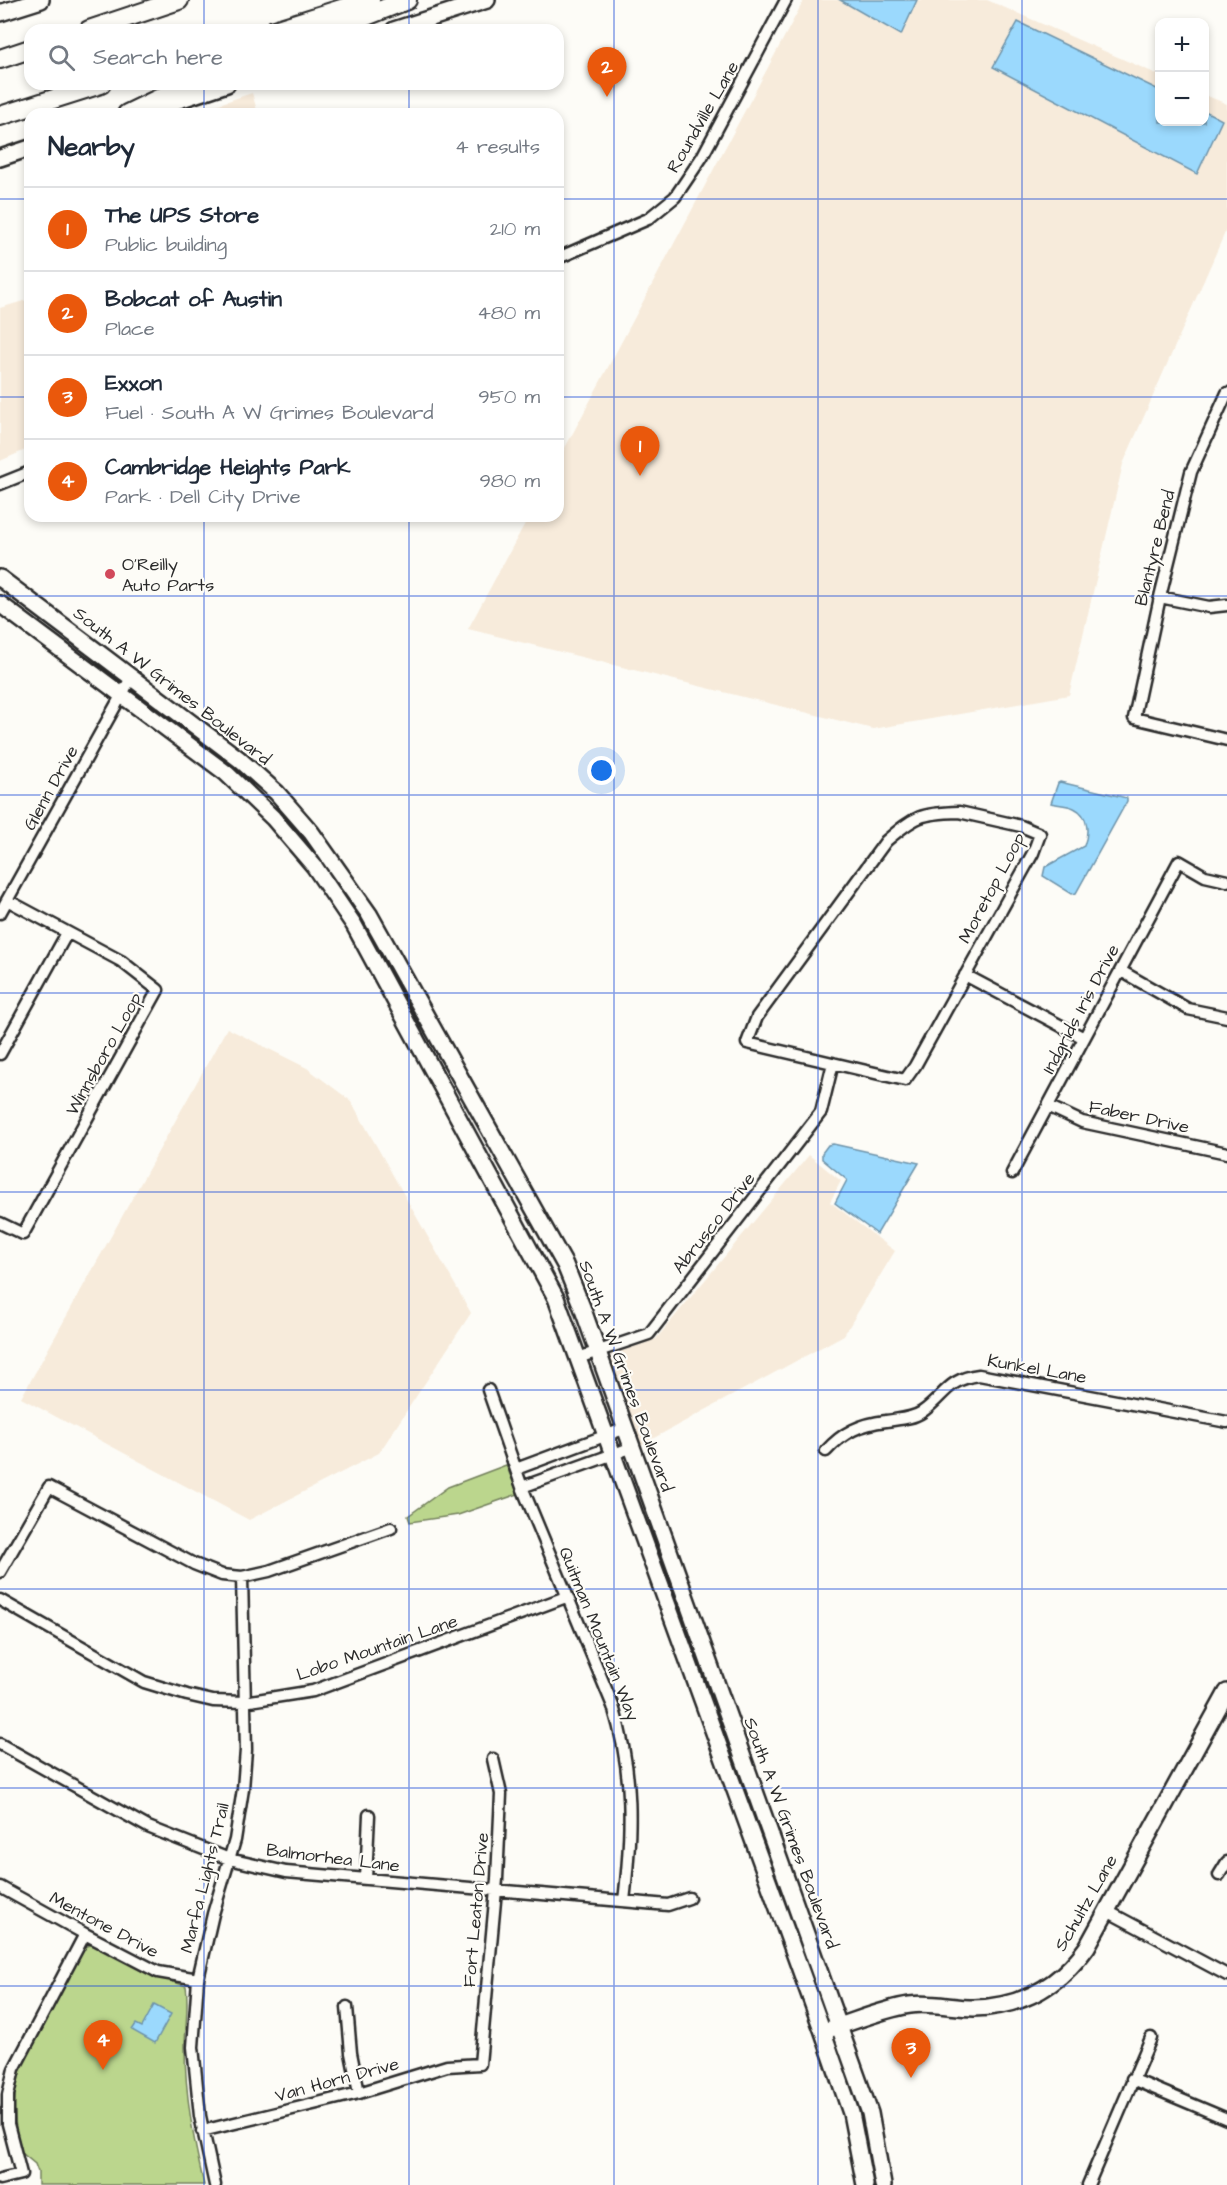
<!DOCTYPE html>
<meta charset="utf-8">
<style>
body{margin:0;font-family:"Architects Daughter",sans-serif;background:#f2f2f3;color:#1f2937}
.controls{position:absolute;right:18px;top:18px;display:grid;overflow:hidden;border-radius:12px;box-shadow:0 3px 9px #0003}
.controls button{width:54px;height:54px;display:grid;place-items:center;padding:0;border:0;border-bottom:2px solid #e0e1e3;background:#fff;color:#1f2937;font:30px sans-serif}
.you{position:absolute;left:602px;top:771px;width:21px;height:21px;margin:-15px;border:4px solid #fff;border-radius:50%;background:#1a73e8;box-shadow:0 0 0 9px #1a73e833}
.badge{display:grid;place-items:center;width:39px;height:39px;border-radius:50%;background:#ea580c;color:#fff;font-size:20px;font-weight:700}
.pin{position:absolute;translate:-50% -50px;filter:drop-shadow(0 2px 3px #0008)}
.pin::after{content:'';position:absolute;top:32px;width:21px;height:18px;background:inherit;clip-path:polygon(0 0,100% 0,50% 100%)}
.list{margin:0;padding:0;list-style:none}
h2{display:flex;justify-content:space-between;align-items:center;height:78px;margin:0;padding:0 24px;font-size:26px}
h2 small{font-size:20px;font-weight:400;color:#747a83}
.list li{display:grid;grid-template-columns:39px 1fr auto;gap:18px;align-items:center;box-sizing:border-box;height:84px;padding:0 24px;border-top:2px solid #e0e1e3}
.list b{display:block;font-size:22px;white-space:nowrap}
.list p{margin:0;font-size:20px;white-space:nowrap;color:#747a83}
.list em{font-size:20px;font-style:normal;color:#747a83}
.icon{flex:none;width:33px;height:33px;fill:none;stroke:currentColor;stroke-width:2;stroke-linecap:round;stroke-linejoin:round}
.map{position:relative;flex:none;width:1227px;height:2185px;overflow:hidden}
.search{position:absolute;background:#fff;box-shadow:0 3px 9px #0003;left:24px;top:24px;width:540px;height:66px;display:flex;align-items:center;gap:15px;box-sizing:border-box;padding:0 21px;border-radius:18px;color:#747a83;font-size:22px}
.panel{position:absolute;background:#fff;box-shadow:0 3px 9px #0003;left:24px;top:108px;width:540px;height:414px;border-radius:18px}
.map>svg:first-child{display:block}
.built{fill:#f7ebdb}
.green{fill:#bbd68d;stroke:#73805c;stroke-width:1.5}
.water{fill:#9bd9fd;stroke:#6e93a9;stroke-width:1.5}
.lines{fill:none;stroke-linecap:round;stroke-linejoin:round}
.street-casing{stroke:#2b2b2b;stroke-width:15}
.secondary-casing{stroke:#2b2b2b;stroke-width:20}
.highway-casing{stroke:#2b2b2b;stroke-width:22}
.street{stroke:#fdfcf7;stroke-width:10}
.secondary{stroke:#fdfcf7;stroke-width:15}
.highway{stroke:#fdfcf7;stroke-width:18}
.grid{fill:none;stroke:#1d4ed8;stroke-width:1.5;stroke-opacity:0.55}
.poi-dot{fill:#d1495b;stroke:#fdfcf7;stroke-width:2}
.labels{text-anchor:middle;dominant-baseline:central;stroke-width:4.5;stroke-linejoin:round;paint-order:stroke}
.street-label{font-size:18px;fill:#2b2b2b;stroke:#fdfcf7}
.poi-label{font-size:18px;fill:#2b2b2b;stroke:#fdfcf7;text-anchor:start}
</style>
<div class="map">
<svg width="1227" height="2185" viewBox="0 0 1227 2185">
<rect width="100%" height="100%" fill="#fdfcf7"/>
<filter id="ink" filterUnits="userSpaceOnUse"><feTurbulence type="fractalNoise" baseFrequency=".0167" numOctaves="2"/><feDisplacementMap in="SourceGraphic" scale="12" xChannelSelector="R" yChannelSelector="G"/><feConvolveMatrix kernelMatrix="1 2 1 2 8 2 1 2 1" color-interpolation-filters="sRGB"/></filter>
<g filter="url(#ink)">
<!-- built -->
<path class="built" d="M804,0H987L1159,75L1160,122H1204L1205,95L1227,104V228L1123,464L1069,695L873,729L468,629L529,516H558V461Z
M252,93L258,114H189Z
M30,299V448L0,461V308Z
M227,1028L307,1068L351,1101L471,1313L379,1453L249,1520L21,1398Z
M809,1155L841,1181L830,1202L895,1251L844,1335L641,1445L608,1356L656,1339Z"/>
<!-- green -->
<path class="green" d="M506,1465L518,1494L458,1515L410,1522L408,1516L448,1487Z
M93,1944L150,1974L186,1986C189,2006 185,2027 185,2047C185,2095 193,2138 204,2185H38V2172L35,2164L22,2153L16,2130L14,2106L17,2080L23,2060L85,1947Z"/>
<!-- water -->
<path class="water" d="M840,0H917L901,35Z
M1018,22L1159,90L1160,122H1204L1205,111L1222,120L1197,174L993,67Z
M1060,782L1127,798V801L1076,893L1072,894L1043,876L1045,867L1084,846C1089,833 1089,815 1074,808C1068,805 1058,805 1051,803L1058,783Z
M833,1144L919,1163L877,1234L835,1203L847,1180L822,1159V1153L828,1145Z
M154,2005L171,2014L155,2043L132,2030L136,2024L142,2027Z"/>
<g class="lines">
<defs>
<path id="street" d="M558,258L648,219L675,197L702,157L786,0
M1227,393L1191,472L1160,597L1134,718L1227,740
M0,484L30,472
M1160,597L1209,607L1227,605
M959,812L1021,826L1040,834L1033,853L915,1066L905,1080L747,1043L757,1017L886,841C915,816 921,813 959,812Z
M0,913L131,678
M1121,971L1188,1009L1227,1017
M965,975L1084,1038
M0,1054L67,933
M1048,1106L1082,1122L1227,1153
M1012,1173L1179,861L1205,876L1227,881
M0,1223L23,1234L158,990L121,961L7,900
M578,1358L649,1334L821,1112L833,1063
M488,1390L522,1487L613,1706C634,1774 632,1832 624,1901
M826,1451C843,1432 861,1424 886,1421C898,1419 912,1419 922,1412C945,1396 947,1379 979,1375L1227,1422
M516,1469L626,1428
M522,1487L633,1447
M0,1572L49,1487L194,1564L222,1575L242,1577L269,1571L391,1528
M0,1600L144,1682L187,1695L213,1701L244,1702L313,1691L566,1597
M0,1744L148,1827L229,1859L286,1872L668,1905L689,1898
M1219,1875L1227,1862
M366,1879L369,1815
M0,1887L85,1934L158,1972L198,1979
M1107,1911L1227,1975
M347,2007L351,2053L359,2093
M1132,2079L1227,2119
M202,2131L359,2093L447,2066L480,2064L497,1879L501,1794L493,1759
M0,2179L21,2174L8,2124V2095L14,2069L85,1934
M215,2185L200,2116L193,2047L198,1979L213,1914L235,1840L243,1789L246,1750L242,1577
M1088,2185L1151,2038"/>
<path id="secondary" d="M0,13L41,0
M394,30L487,0
M155,108L227,84
M0,158L30,148
M0,578L239,759L277,793L311,832L369,914L565,1265L582,1307L870,2113L883,2185
M0,604L226,773L273,818L314,866L354,925L556,1298L823,2032L851,2113L865,2185
M830,2029C856,2021 883,2009 910,2005C931,2002 953,2008 974,2008C1022,2007 1060,1985 1087,1947L1227,1692"/>
<path id="highway" d="M89,30L179,0
M274,30L370,0
M331,30L407,0
M0,59L30,49
M127,114L189,84
M0,116L101,84"/>
</defs>
<!-- street casing -->
<use href="#street" class="street-casing"/>
<!-- secondary casing -->
<use href="#secondary" class="secondary-casing"/>
<!-- highway casing -->
<use href="#highway" class="highway-casing"/>
<!-- street -->
<use href="#street" class="street"/>
<!-- secondary -->
<use href="#secondary" class="secondary"/>
<!-- highway -->
<use href="#highway" class="highway"/>
</g>
</g>
<!-- grid -->
<path class="grid" d="M204,0V30M409,0V30M614,0V2185M818,0V2185M1022,0V2185M204,84V114M409,84V114M0,199H30M558,199H1227M0,397H30M558,397H1227M204,516V2185M409,516V2185M0,596H1227M0,795H1227M0,993H1227M0,1192H1227M0,1390H1227M0,1589H1227M0,1788H1227M0,1986H1227"/>
<!-- markers -->
<circle class="poi-dot" cx="110" cy="574" r="6"/>
<g class="labels">
<!-- street labels -->
<g class="street-label">
<text transform="translate(703 117) rotate(-60)">Roundville Lane</text>
<text transform="translate(1155 548) rotate(-76)">Blantyre Bend</text>
<text transform="translate(172 686) rotate(38)">South A W Grimes Boulevard</text>
<text transform="translate(51 788) rotate(-61)">Glenn Drive</text>
<text transform="translate(992 888) rotate(-62)">Moretop Loop</text>
<text transform="translate(1081 1009) rotate(-62)">Indgrids Iris Drive</text>
<text transform="translate(104 1054) rotate(-61)">Winnsboro Loop</text>
<text transform="translate(1139 1117) rotate(12)">Faber Drive</text>
<text transform="translate(714 1223) rotate(-52)">Abrusco Drive</text>
<text transform="translate(1037 1369) rotate(10)">Kunkel Lane</text>
<text transform="translate(626 1376) rotate(70)">South A W Grimes Boulevard</text>
<text transform="translate(599 1634) rotate(68)">Quitman Mountain Way</text>
<text transform="translate(377 1648) rotate(-19)">Lobo Mountain Lane</text>
<text transform="translate(791 1833) rotate(70)">South A W Grimes Boulevard</text>
<text transform="translate(333 1858) rotate(7)">Balmorhea Lane</text>
<text transform="translate(205 1878) rotate(-76)">Marfa Lights Trail</text>
<text transform="translate(1086 1903) rotate(-60)">Schultz Lane</text>
<text transform="translate(476 1910) rotate(-85)">Fort Leaton Drive</text>
<text transform="translate(104 1925) rotate(28)">Mentone Drive</text>
<text transform="translate(337 2080) rotate(-15)">Van Horn Drive</text>
</g>
<!-- poi labels -->
<g class="poi-label">
<text x="122" y="564">O'Reilly<tspan x="122" dy="21">Auto Parts</tspan></text>
</g>
</g>
</svg>
<div class="controls">
<button>+</button>
<button>−</button>
</div>
<div class="you"></div>
<div class="pin badge" style="left:640px;top:476px">1</div>
<div class="pin badge" style="left:607px;top:97px">2</div>
<div class="pin badge" style="left:911px;top:2078px">3</div>
<div class="pin badge" style="left:103px;top:2070px">4</div>
<div class="search"><svg class="icon" aria-label="search" viewBox="0 0 24 24"><circle cx="10" cy="10" r="6"/><path d="M15 15l6 6"/></svg>Search here</div>
<section class="panel">
<h2>Nearby<small>4 results</small></h2>
<ul class="list">
<li><span class="badge">1</span><div><b>The UPS Store</b><p>Public building</p></div><em>210 m</em></li>
<li><span class="badge">2</span><div><b>Bobcat of Austin</b><p>Place</p></div><em>480 m</em></li>
<li><span class="badge">3</span><div><b>Exxon</b><p>Fuel · South A W Grimes Boulevard</p></div><em>950 m</em></li>
<li><span class="badge">4</span><div><b>Cambridge Heights Park</b><p>Park · Dell City Drive</p></div><em>980 m</em></li>
</ul>
</section>
</div>
